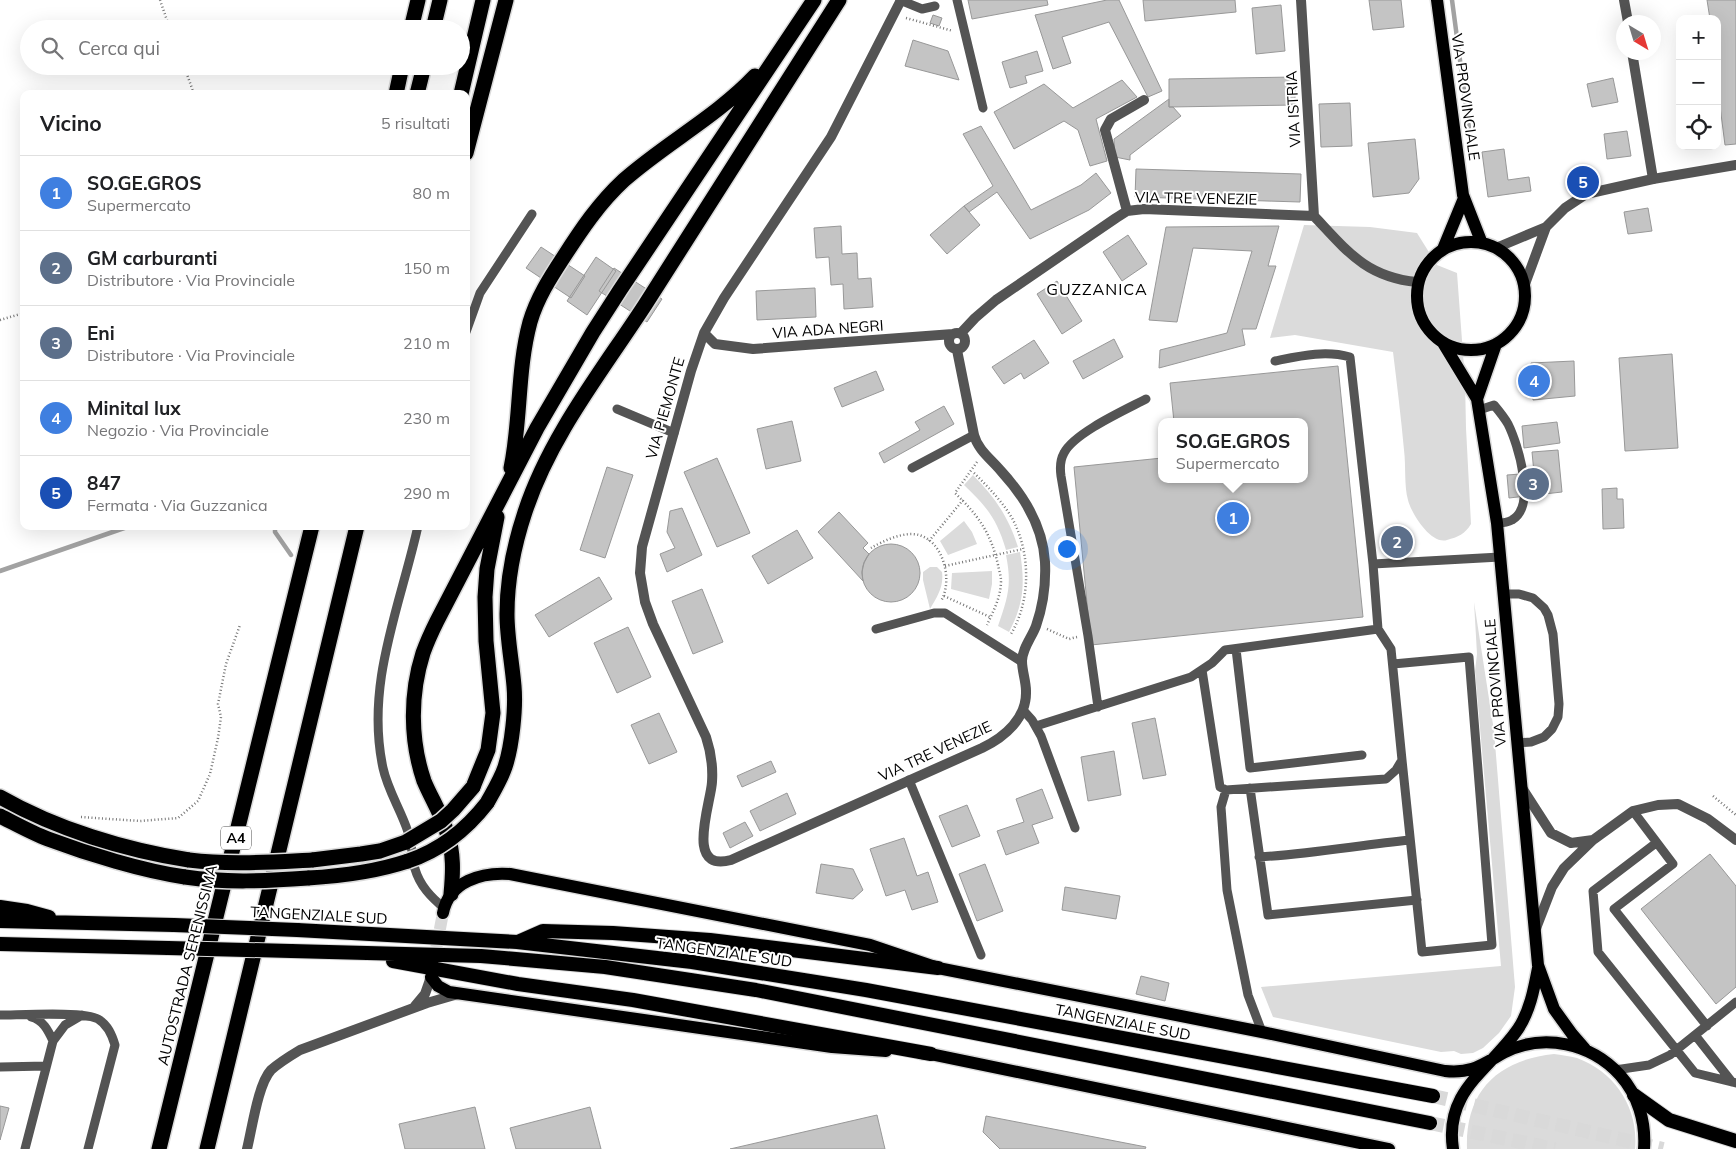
<!DOCTYPE html>
<html lang="it">
<meta charset="utf-8">
<style>
body{margin:0;font-family:Mulish,sans-serif;background:#f2f2f2;color:#202124}
.controls{position:absolute;right:15px;top:15px;display:grid;overflow:hidden;border-radius:10px;box-shadow:0 5px 20px #0002}
.controls button{width:45px;height:45px;display:grid;place-items:center;padding:0;border:0;border-bottom:1px solid #e0e0e0;background:#fff;color:#202124;font:25px sans-serif}
.compass{position:absolute;left:1616px;top:15px;width:45px;height:45px;border-radius:50%;background:#fff;box-shadow:0 5px 20px #0002;rotate:142deg}
.you{position:absolute;left:1066px;top:548px;width:18px;height:18px;margin:-12px;border:4px solid #fff;border-radius:50%;background:#1a73e8;box-shadow:0 0 0 8px #1a73e833}
.badge{display:grid;place-items:center;width:32px;height:32px;border-radius:50%;background:#000;color:#fff;font-size:16px;font-weight:700}
.pin{position:absolute;translate:-50% -50%;border:2px solid #fff;box-shadow:0 1px 5px #0006}
.popup{position:absolute;left:1158px;top:418px;width:150px;height:65px;box-sizing:border-box;display:grid;place-content:center;border-radius:10px;background:#fff;filter:drop-shadow(0 1px 4px #0005);font-size:16px;white-space:nowrap;color:#757577}
.popup b{font-size:19px;color:#202124}
.popup::after{content:'';position:absolute;left:50%;top:100%;margin-left:-10px;border:10px solid transparent;border-top-color:#fff}
.list{margin:0;padding:0;list-style:none}
h2{display:flex;justify-content:space-between;align-items:center;height:65px;margin:0;padding:0 20px;font-size:21px}
h2 small{font-size:16px;font-weight:400;color:#757577}
.list li{display:grid;grid-template-columns:32px 1fr auto;gap:15px;align-items:center;box-sizing:border-box;height:75px;padding:0 20px;border-top:1px solid #e0e0e0}
.list b{display:block;font-size:19px;white-space:nowrap}
.list p{margin:0;font-size:16px;white-space:nowrap;color:#757577}
.list em{font-size:16px;font-style:normal;color:#757577}
.icon{flex:none;width:28px;height:28px;fill:none;stroke:currentColor;stroke-width:2;stroke-linecap:round;stroke-linejoin:round}
.map{position:relative;flex:none;width:1736px;height:1149px;overflow:hidden}
.search{position:absolute;background:#fff;box-shadow:0 5px 20px #0002;left:20px;top:20px;width:450px;height:55px;display:flex;align-items:center;gap:12px;box-sizing:border-box;padding:0 18px;border-radius:28px;color:#757577;font-size:19px}
.panel{position:absolute;background:#fff;box-shadow:0 5px 20px #0002;left:20px;top:90px;width:450px;height:440px;border-radius:10px}
.map>svg:first-child{display:block}
.green{fill:#dbdbdb}
.lines{fill:none;stroke-linecap:round;stroke-linejoin:round}
.stream{stroke:#a2a2a2;stroke-width:4.5}
.building{fill:#c4c4c4;stroke:#989898}
.primary-tunnel{stroke:#d9d9d9;stroke-width:12;stroke-dasharray:12 6;stroke-linecap:butt}
.trunk-tunnel{stroke:#d9d9d9;stroke-width:14;stroke-dasharray:14 7;stroke-linecap:butt}
.primary-casing{stroke:#dbdbdb;stroke-width:15}
.trunk-casing{stroke:#dbdbdb;stroke-width:16}
.motorway-casing{stroke:#dbdbdb;stroke-width:18}
.path{stroke:#767676;stroke-width:2.5;stroke-dasharray:1 2.5;stroke-linecap:butt}
.service{stroke:#545454;stroke-width:9}
.minor{stroke:#545454;stroke-width:10}
.tertiary{stroke:#545454;stroke-width:10}
.primary{stroke:#000;stroke-width:12}
.trunk{stroke:#000;stroke-width:14}
.motorway{stroke:#000;stroke-width:15}
.trunk-bridge-casing{stroke:#dbdbdb;stroke-width:16;stroke-linecap:butt}
.motorway-bridge-casing{stroke:#dbdbdb;stroke-width:18;stroke-linecap:butt}
.trunk-bridge{stroke:#000;stroke-width:14}
.motorway-bridge{stroke:#000;stroke-width:15}
.labels{text-anchor:middle;dominant-baseline:central;stroke-width:4;stroke-linejoin:round;paint-order:stroke}
.shield{fill:#fff;stroke:#4c4c4c;stroke-width:1}
.shield-label{font-size:14px;font-weight:bold;fill:#000}
.street-label{font-size:15px;fill:#000;stroke:#fff}
.neighbourhood-label{font-size:16px;letter-spacing:1px;fill:#000;stroke:#fff}
</style>
<div class="map">
<svg width="1736" height="1149" viewBox="0 0 1736 1149">
<rect width="100%" height="100%" fill="#fff"/>
<!-- green -->
<path class="green" d="M1304,225L1370,227L1417,233L1437,265L1457,273L1465,381L1466,428L1471,524C1465,534 1458,537 1447,540C1431,545 1411,513 1408,500C1404,486 1406,465 1404,450C1401,417 1397,385 1393,352L1295,335L1270,338Z
M973,475C996,499 1008,516 1018,547L1006,550C997,519 987,507 964,485Z
M964,521L972,532L977,544L948,555L940,541Z
M1020,552C1025,583 1024,604 1009,632L998,626C1008,597 1012,585 1006,555Z
M930,567H937L942,572C944,587 937,597 930,609L923,580V572Z
M992,571V584L989,599L951,589L952,573Z
M1474,602L1494,731L1515,987L1511,1016L1499,1033L1483,1048L1473,1053L1461,1054L1454,1051L1441,1052L1273,1017L1261,987L1501,966L1475,671L1477,654Z
M1554,1054C1561,1055 1570,1056 1577,1058C1615,1072 1639,1108 1635,1149H1467C1465,1091 1498,1060 1554,1054Z"/>
<g class="lines">
<!-- stream -->
<path class="stream" d="M1452,0L1469,128
M275,526V532L291,555
M0,571L130,526"/>
</g>
<!-- building -->
<path class="building" d="M968,0H1047L1048,5L972,19Z
M1107,0H1119L1162,91L1148,97L1109,22L1062,37L1071,63L1053,69L1035,15Z
M1143,0H1235L1236,12L1145,21Z
M1369,0H1401L1404,27L1373,30Z
M1707,0H1736V144L1725,145L1717,83V19H1710Z
M1281,5L1285,51L1256,54L1252,8Z
M933,15L942,18L939,26L930,23Z
M913,40L948,51L959,80L905,66Z
M1037,51L1043,71L1025,76L1027,83L1010,88L1002,62Z
M1295,77V105L1169,107V79Z
M1613,78L1618,102L1592,107L1587,84Z
M1122,80L1137,97L1096,119L1107,161L1090,166L1078,130L1064,121L1014,149L994,112L1044,84L1073,108Z
M1169,99V107H1173L1181,116L1130,155V160L1115,157L1114,139Z
M1350,103L1352,146L1321,147L1319,104Z
M981,126L1031,210L1081,185L1096,173L1111,193L1089,210L1030,239L997,192L969,212L964,206L993,186L963,134Z
M1627,131L1631,156L1607,159L1604,134Z
M1415,139L1419,179L1409,193L1373,197L1368,143Z
M1504,149L1508,180L1529,177L1531,191L1488,197L1482,152Z
M1136,169L1301,174L1300,202L1135,197Z
M964,206L980,225L947,254L930,235Z
M1648,208L1652,231L1628,234L1624,212Z
M841,226L842,254L857,253L858,279L871,278L873,307L844,309L843,284L831,285L829,257L816,258L814,228Z
M1279,226L1268,266H1276L1256,329H1242L1245,345L1159,368L1160,350L1227,333L1252,251L1193,248L1177,322L1149,320L1166,227Z
M1128,235L1147,264L1122,281L1103,252Z
M541,247L585,276L571,298L526,268Z
M596,257L616,271L587,315L567,301Z
M614,268L662,299L647,322L599,291Z
M1057,281L1082,321L1062,334L1037,294Z
M815,288L816,317L757,320L756,291Z
M1114,339L1123,357L1083,379L1073,361Z
M1034,340L1049,363L1024,379L1021,373L1004,384L992,367Z
M1672,354L1678,448L1625,451L1619,358Z
M1574,361L1575,396L1533,400L1531,363Z
M1338,366L1363,617L1091,645L1074,467L1162,458V479H1304V422H1174L1170,383Z
M876,371L884,390L842,407L834,388Z
M944,406L954,424L884,463L879,453L920,430L915,422Z
M792,421L801,461L766,469L757,429Z
M1557,422L1560,443L1524,448L1522,426Z
M1558,450L1562,492L1509,498L1507,475L1534,473L1532,452Z
M717,458L750,533L717,547L684,472Z
M607,467L633,475L605,558L580,550Z
M1617,488V499H1623L1624,528L1603,529L1602,489Z
M682,508L702,555L667,572L660,554L675,548L667,532L670,511Z
M839,512L868,543L863,548L869,554L864,563L862,572L863,581L818,532Z
M797,530L813,558L768,584L752,556Z
M862 573a29 29 0 1 1 58 0a29 29 0 1 1-58 0Z
M599,577L612,599L549,637L535,615Z
M702,589L723,642L693,654L672,601Z
M628,627L651,677L617,693L594,643Z
M659,713L677,752L649,764L631,725Z
M1155,718L1166,775L1143,779L1132,723Z
M1114,751L1121,795L1088,801L1081,757Z
M771,761L776,772L742,787L737,776Z
M1042,789L1053,818L1032,825L1039,843L1006,855L997,831L1024,822L1016,799Z
M787,793L796,814L760,831L750,811Z
M967,805L980,836L952,847L939,816Z
M745,822L753,836L730,848L723,833Z
M904,838L917,876L928,872L938,902L912,910L905,890L886,896L870,849Z
M1710,854L1736,886V987L1716,1004L1641,909Z
M821,864L853,869L863,890L853,899L816,893Z
M985,864L1003,911L977,921L959,874Z
M1065,887L1120,896L1116,919L1062,910Z
M1141,976L1169,983L1165,1001L1136,994Z
M0,1106L9,1108L0,1140Z
M475,1107L485,1149H405L399,1124Z
M590,1107L601,1149H516L510,1128Z
M877,1115L885,1149H730Z
M986,1116L1146,1147L1145,1149H1000L983,1132Z"/>
<g class="lines">
<!-- primary-tunnel -->
<path class="primary-tunnel" d="M433,965L443,913"/>
<!-- trunk-tunnel -->
<path class="trunk-tunnel" d="M1433,1096L1663,1149
M1430,1123L1555,1149"/>
<defs>
<path id="primary" d="M1437,0L1463,195L1481,241
M1417 296a54 54 0 1 1 108 0a54 54 0 1 1-108 0Z
M1443,249L1464,198
M1443,343L1477,399L1497,523L1538,965L1554,1009L1572,1034L1585,1049
M1477,399L1496,344
M443,913C449,881 482,872 510,874L870,945L938,968L1262,1032L1445,1071C1472,1074 1483,1064 1505,1052C1544,1033 1591,1043 1620,1075C1638,1095 1646,1122 1644,1149
M431,977L438,986L449,992L832,1047L886,1051
M921,1053L931,1054L1389,1149
M1453,1149C1444,1090 1490,1070 1518,1029C1530,1011 1534,989 1538,968"/>
<path id="trunk" d="M0,907L27,911L49,917
M0,921L174,925
M297,930L517,942L692,962L866,990L1433,1096
M518,942L543,931L613,933L710,940L938,968
M0,944L168,948
M291,951L481,956L605,967L756,990L1430,1123
M393,961L518,984L633,1000L931,1054
M1634,1095L1669,1120L1736,1141"/>
<path id="motorway" d="M411,29L418,0
M433,29L440,0
M396,94L402,66
M417,94L424,66
M461,94L483,0
M466,153L506,0
M511,468C521,420 517,370 530,322C537,298 550,278 563,258C581,230 599,203 624,180C666,143 716,117 755,76
M473,787L488,750L493,713L486,641L485,597L487,569L497,517
M0,797C56,829 125,850 189,860
M487,803C493,792 501,779 505,767C512,746 516,708 514,686C512,662 507,638 507,614C507,579 514,545 525,512C550,436 602,371 645,305C710,204 774,102 839,0
M0,816C16,824 32,833 48,839C88,854 143,871 185,877
M312,860L361,854L380,851L406,842
M308,878C343,876 375,872 408,861
M451,894C453,873 454,853 447,833C442,815 431,798 424,781C410,740 410,694 423,653C427,642 432,631 437,621L537,428L593,332L620,290L814,0
M159,1149L312,526
M207,1149L357,526"/>
</defs>
<!-- primary casing -->
<use href="#primary" class="primary-casing"/>
<!-- trunk casing -->
<use href="#trunk" class="trunk-casing"/>
<!-- motorway casing -->
<use href="#motorway" class="motorway-casing"/>
<!-- path -->
<path class="path" d="M160,0L170,29
M906,18L953,31
M184,66L194,94
M0,320L24,313
M977,462L955,493C978,515 991,533 998,565C999,570 1001,576 1001,581C1001,597 993,612 987,625
M974,473C988,487 1002,501 1012,518C1031,553 1031,600 1011,634
M929,541L963,500
M871,548C883,541 904,531 919,535C944,542 953,581 941,601
M945,566L1023,549
M944,596L990,617
M1047,629L1069,639L1077,637
M1713,796L1736,815
M81,817L140,821L178,818L198,801L210,774L218,738L221,717L218,704L226,664L240,625"/>
<!-- service -->
<path class="service" d="M900,0L922,9L935,6
M957,0L983,108
M466,332L480,293L532,214
M1275,361C1300,356 1325,350 1350,357L1373,564L1500,557
M617,409L674,433
M1479,410L1494,405C1499,411 1504,417 1508,424C1518,444 1537,506 1512,520C1507,523 1502,523 1497,523
M912,468L974,435
M418,526C400,607 365,684 383,768C388,791 401,810 408,832C412,844 412,857 415,869C420,886 431,897 444,908
M1503,594H1519L1533,598L1544,608L1548,615L1553,634L1559,704L1558,717L1552,729L1544,737L1531,742L1517,743
M876,629L934,613H945L1022,662
M1236,649L1250,768L1362,755
M1393,664L1469,657L1492,945L1422,952L1402,760
M1202,670L1220,787L1226,790L1386,779L1396,770L1402,760L1391,649L1378,629
M1098,707L1088,636L1061,476C1060,469 1060,460 1064,453C1074,433 1125,410 1146,399
M1023,710L1032,720L1041,736L1075,828
M1036,726L1191,677L1212,663L1225,650L1378,629L1373,564
M909,780L981,955
M1250,788L1268,915L1417,900
M1226,790L1221,807L1227,890L1248,995L1262,1032
M1633,811L1673,864L1614,909L1707,1026
M1656,843L1593,891L1598,952L1695,1073L1736,1083
M1259,857C1310,854 1360,845 1410,840
M0,1015C19,1015 85,1011 98,1019C108,1025 112,1035 115,1045L88,1149
M31,1017C43,1020 48,1030 53,1041
M1695,1035L1732,1082
M0,1067L46,1066
M1615,1070L1649,1065L1670,1055L1736,1002
M25,1149L53,1041L65,1025L82,1015"/>
<!-- minor -->
<path class="minor" d="M901,0L831,137L724,298L704,333L691,371L642,547L640,573L645,602L653,624L706,737C711,752 713,767 712,782C711,803 684,873 731,860L982,748C1005,737 1027,718 1026,691C1026,681 1022,671 1022,661C1022,649 1032,637 1036,626C1043,606 1046,583 1045,562C1043,527 1024,496 1001,471C991,459 978,450 974,435L957,350
M1301,0L1314,216
M1624,0L1628,22
M1632,52L1653,179
M1127,211L1105,130L1111,119L1144,100
M949 341a8 8 0 1 1 16 0a8 8 0 1 1-16 0Z
M704,333L715,344L753,349L953,334
M961,333L975,318L996,300L1116,218L1127,211L1144,209L1314,216C1347,251 1366,277 1417,282
M1522,788L1551,833L1571,843L1593,840
M1535,931L1552,887L1564,868L1593,840L1633,811L1658,805L1678,804L1708,819L1736,840"/>
<!-- tertiary -->
<path class="tertiary" d="M1496,248L1546,227L1565,208L1586,194L1653,179L1736,165
M1525,284L1546,227
M415,1006L425,994L431,977
M247,1149C252,1129 258,1084 271,1070C280,1062 290,1056 300,1050L427,1003L458,994"/>
<!-- primary -->
<use href="#primary" class="primary"/>
<!-- trunk -->
<use href="#trunk" class="trunk"/>
<!-- motorway -->
<use href="#motorway" class="motorway"/>
<defs>
<path id="trunk-bridge" d="M174,925L297,930
M168,948L291,951"/>
<path id="motorway-bridge" d="M406,842L441,821L453,810L473,787
M189,860C230,865 271,862 312,860
M408,861C441,850 466,830 487,803
M185,877C226,883 266,881 308,878"/>
</defs>
<!-- trunk-bridge casing -->
<use href="#trunk-bridge" class="trunk-bridge-casing"/>
<!-- motorway-bridge casing -->
<use href="#motorway-bridge" class="motorway-bridge-casing"/>
<!-- trunk-bridge -->
<use href="#trunk-bridge" class="trunk-bridge"/>
<!-- motorway-bridge -->
<use href="#motorway-bridge" class="motorway-bridge"/>
</g>
<g class="labels">
<!-- shield labels -->
<rect class="shield" x="221" y="826.5" width="30" height="23" rx="4"/>
<g class="shield-label">
<text x="236" y="838">A4</text>
</g>
<!-- street labels -->
<g class="street-label">
<text transform="translate(1466 97) rotate(82)">VIA PROVINCIALE</text>
<text transform="translate(1293 109) rotate(-93)">VIA ISTRIA</text>
<text transform="translate(1196 198) rotate(1)">VIA TRE VENEZIE</text>
<text transform="translate(828 329) rotate(-4)">VIA ADA NEGRI</text>
<text transform="translate(665 408) rotate(-74)">VIA PIEMONTE</text>
<text transform="translate(1495 683) rotate(-95)">VIA PROVINCIALE</text>
<text transform="translate(935 751) rotate(-25)">VIA TRE VENEZIE</text>
<text transform="translate(319 915) rotate(3)">TANGENZIALE SUD</text>
<text transform="translate(724 952) rotate(8)">TANGENZIALE SUD</text>
<text transform="translate(187 965) rotate(-76)">AUTOSTRADA SERENISSIMA</text>
<text transform="translate(1123 1022) rotate(11)">TANGENZIALE SUD</text>
</g>
<!-- neighbourhood labels -->
<g class="neighbourhood-label">
<text x="1097" y="289">GUZZANICA</text>
</g>
</g>
</svg>
<div class="controls">
<button>+</button>
<button>−</button>
<button><svg class="icon" aria-label="locate" viewBox="0 0 24 24"><circle cx="12" cy="12" r="6"/><path d="M12 2v4M12 18v4M2 12h4M18 12h4"/></svg></button>
</div>
<svg class="compass" viewBox="-18 -18 36 36"><path d="M0-13l5 13h-10z" fill="#e53935"/><path d="M0 13l5-13h-10z" fill="#757577"/></svg>
<div class="you"></div>
<div class="pin badge" style="left:1233px;top:518px;background:#3f7fe0">1</div>
<div class="popup"><b>SO.GE.GROS</b>Supermercato</div>
<div class="pin badge" style="left:1397px;top:542px;background:#5c6f8a">2</div>
<div class="pin badge" style="left:1533px;top:484px;background:#5c6f8a">3</div>
<div class="pin badge" style="left:1534px;top:381px;background:#3f7fe0">4</div>
<div class="pin badge" style="left:1583px;top:182px;background:#1a4fb4">5</div>
<div class="search"><svg class="icon" aria-label="search" viewBox="0 0 24 24"><circle cx="10" cy="10" r="6"/><path d="M15 15l6 6"/></svg>Cerca qui</div>
<section class="panel">
<h2>Vicino<small>5 risultati</small></h2>
<ul class="list">
<li><span class="badge" style="background:#3f7fe0">1</span><div><b>SO.GE.GROS</b><p>Supermercato</p></div><em>80 m</em></li>
<li><span class="badge" style="background:#5c6f8a">2</span><div><b>GM carburanti</b><p>Distributore · Via Provinciale</p></div><em>150 m</em></li>
<li><span class="badge" style="background:#5c6f8a">3</span><div><b>Eni</b><p>Distributore · Via Provinciale</p></div><em>210 m</em></li>
<li><span class="badge" style="background:#3f7fe0">4</span><div><b>Minital lux</b><p>Negozio · Via Provinciale</p></div><em>230 m</em></li>
<li><span class="badge" style="background:#1a4fb4">5</span><div><b>847</b><p>Fermata · Via Guzzanica</p></div><em>290 m</em></li>
</ul>
</section>
</div>
